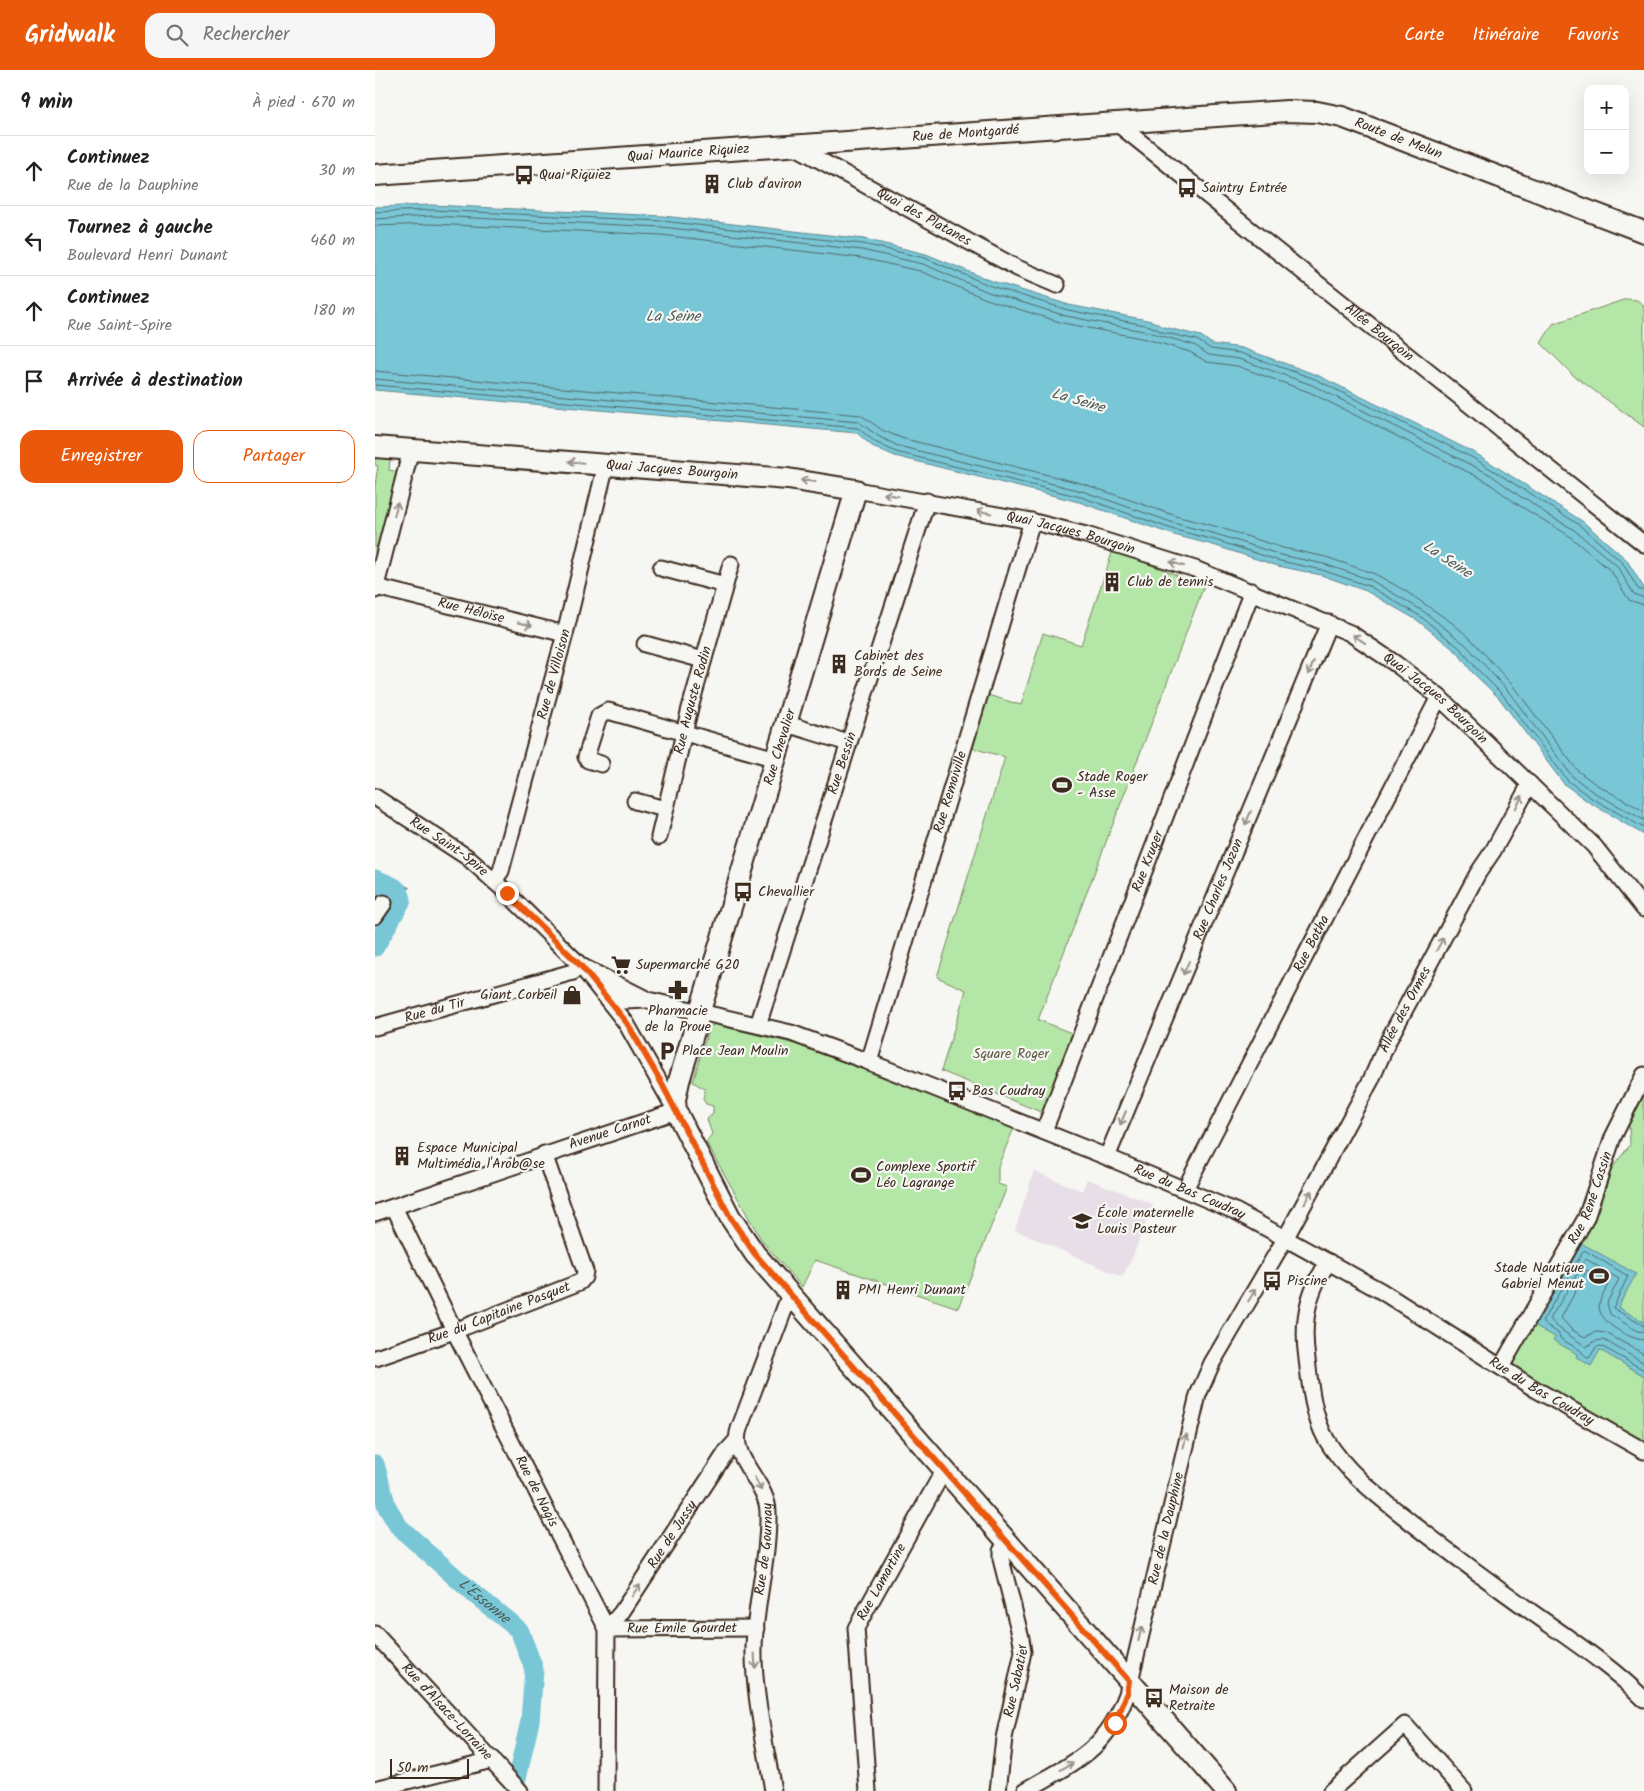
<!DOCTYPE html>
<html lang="fr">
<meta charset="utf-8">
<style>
body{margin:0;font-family:Kalam,sans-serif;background:#f6f6f6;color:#222}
.controls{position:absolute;right:15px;top:15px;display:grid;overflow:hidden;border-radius:10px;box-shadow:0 5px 20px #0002}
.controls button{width:45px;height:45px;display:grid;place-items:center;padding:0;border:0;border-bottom:1px solid #e0e0e0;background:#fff;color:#222;font:25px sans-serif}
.scale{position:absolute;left:15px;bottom:12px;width:79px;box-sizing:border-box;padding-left:5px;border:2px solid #3b2a1e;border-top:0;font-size:14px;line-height:18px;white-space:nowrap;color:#3b2a1e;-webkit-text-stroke:4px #f6f6f2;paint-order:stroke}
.stop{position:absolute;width:15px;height:15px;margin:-11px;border:4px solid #ea580c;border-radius:50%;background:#fff}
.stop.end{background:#ea580c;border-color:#fff;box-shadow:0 1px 5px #0008}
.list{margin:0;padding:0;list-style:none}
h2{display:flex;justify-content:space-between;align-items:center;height:65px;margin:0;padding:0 20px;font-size:21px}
h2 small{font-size:16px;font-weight:400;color:#767676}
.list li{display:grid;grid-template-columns:32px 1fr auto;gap:15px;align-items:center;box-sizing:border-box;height:70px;padding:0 20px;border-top:1px solid #e0e0e0}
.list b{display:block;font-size:19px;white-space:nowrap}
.list p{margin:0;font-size:16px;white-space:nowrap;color:#767676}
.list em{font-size:16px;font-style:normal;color:#767676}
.actions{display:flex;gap:10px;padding:15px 20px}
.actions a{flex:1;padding:11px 0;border:1px solid #ea580c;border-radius:15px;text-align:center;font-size:18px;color:#ea580c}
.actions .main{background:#ea580c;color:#fff}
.icon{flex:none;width:28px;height:28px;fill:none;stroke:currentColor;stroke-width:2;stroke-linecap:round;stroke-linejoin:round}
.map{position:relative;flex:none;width:1269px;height:1721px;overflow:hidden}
header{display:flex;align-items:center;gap:30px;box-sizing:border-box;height:70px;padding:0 25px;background:#ea580c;color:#fff}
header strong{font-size:24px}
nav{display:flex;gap:28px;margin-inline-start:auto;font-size:18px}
.search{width:350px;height:45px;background:#f6f6f6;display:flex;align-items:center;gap:12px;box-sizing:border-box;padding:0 18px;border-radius:15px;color:#767676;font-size:19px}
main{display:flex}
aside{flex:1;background:#fff}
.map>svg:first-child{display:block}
.built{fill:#e8dee8}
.green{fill:#b4e6a7;stroke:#788862}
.water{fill:#78c6d6;stroke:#60888c}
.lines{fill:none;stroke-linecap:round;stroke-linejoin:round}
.shore{stroke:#536868;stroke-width:1}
.river{stroke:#78c6d6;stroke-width:19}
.minor-casing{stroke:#3b2a1e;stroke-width:19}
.major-casing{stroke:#3b2a1e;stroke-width:24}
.minor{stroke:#f6f6f2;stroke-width:15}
.major{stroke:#f6f6f2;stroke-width:20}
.oneway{stroke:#989088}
.route{stroke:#ea580c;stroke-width:6}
.labels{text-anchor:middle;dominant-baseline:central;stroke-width:4.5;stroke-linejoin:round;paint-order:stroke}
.street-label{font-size:14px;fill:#3b2a1e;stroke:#f6f6f2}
.poi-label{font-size:14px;fill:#3b2a1e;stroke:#f6f6f2;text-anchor:start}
.park-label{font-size:14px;fill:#595940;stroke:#f6f6f2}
.water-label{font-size:15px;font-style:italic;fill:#4d5955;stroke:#f6f6f2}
</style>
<header>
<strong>Gridwalk</strong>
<div class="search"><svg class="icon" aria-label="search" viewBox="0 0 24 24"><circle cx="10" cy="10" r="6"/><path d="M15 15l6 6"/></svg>Rechercher</div>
<nav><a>Carte</a><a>Itinéraire</a><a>Favoris</a></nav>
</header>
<main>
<aside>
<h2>9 min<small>À pied · 670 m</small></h2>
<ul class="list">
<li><svg class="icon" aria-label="ahead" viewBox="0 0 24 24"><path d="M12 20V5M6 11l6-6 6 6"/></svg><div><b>Continuez</b><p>Rue de la Dauphine</p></div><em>30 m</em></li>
<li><svg class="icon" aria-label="left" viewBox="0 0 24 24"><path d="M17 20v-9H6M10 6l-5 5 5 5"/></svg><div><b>Tournez à gauche</b><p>Boulevard Henri Dunant</p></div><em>460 m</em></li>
<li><svg class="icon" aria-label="ahead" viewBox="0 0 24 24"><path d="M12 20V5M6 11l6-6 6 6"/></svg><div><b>Continuez</b><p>Rue Saint-Spire</p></div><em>180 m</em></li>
<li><svg class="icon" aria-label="arrive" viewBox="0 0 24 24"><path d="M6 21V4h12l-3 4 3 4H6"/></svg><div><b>Arrivée à destination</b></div></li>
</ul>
<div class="actions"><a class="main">Enregistrer</a><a>Partager</a></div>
</aside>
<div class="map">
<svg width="1269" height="1721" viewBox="0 0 1269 1721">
<rect width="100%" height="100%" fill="#f6f6f2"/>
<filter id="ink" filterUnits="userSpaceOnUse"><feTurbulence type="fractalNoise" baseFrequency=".02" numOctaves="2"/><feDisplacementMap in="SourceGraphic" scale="10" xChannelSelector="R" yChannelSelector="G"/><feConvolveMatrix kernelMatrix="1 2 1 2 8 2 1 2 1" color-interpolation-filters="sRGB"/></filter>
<g filter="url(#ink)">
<!-- built -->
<path class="built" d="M659,1101L707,1121L712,1109L778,1134L755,1193L747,1207L640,1160Z"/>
<!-- green -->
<path class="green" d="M1251,229L1262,230L1269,236V357L1198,305L1166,273L1178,254Z
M0,387L15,389L14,400L24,402L0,484V415L3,396L0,395Z
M738,480L829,516L663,950L699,964L668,1043L566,1001L591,920L562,907L630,687L597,678L613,625L646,635L668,563L706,575Z
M341,954L424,975L639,1058L623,1096V1114L632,1117L583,1238L440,1190L427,1217L387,1171L331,1072L337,1064L332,1049L338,1044V1036L331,1034L328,1029L330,1019L318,1012L334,957Z
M1269,1025V1381L1126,1297L1222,1118L1255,1075L1254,1055Z"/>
<!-- water -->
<path class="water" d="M57,135L288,146L489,169L551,184L617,211L694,235L777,251L789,257L826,266L837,274L867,278L942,305L1100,383L1207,451L1251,489L1269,518V765L1212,731L1189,714L1124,628L1097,602L1083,583L1042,550L991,521L946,505L903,496L838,475L799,465L704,432L520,386L497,376L482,363L0,320V137Z
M0,800L35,818L9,830L0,827Z
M1206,1173L1261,1204L1243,1237L1269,1252V1306L1225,1280L1216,1296L1201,1287L1202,1284L1178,1270L1180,1267L1159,1255Z"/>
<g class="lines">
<!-- shore -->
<path class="shore" d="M0,142L57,140L287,151L488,174L550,188L616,216L693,240L775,256L787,262L822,270L836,279L865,283L940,309L1100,389L1203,454L1247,492L1263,519L1269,521
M0,149L57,146L287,157L487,180L548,194L613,222L691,246L773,262L819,275L834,285L864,289L937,315L1116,405L1146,427L1153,430L1173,445L1198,459L1242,496L1259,524L1269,528
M0,156L57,154L286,165L486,188L545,201L611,229L688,253L771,269L815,282L832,292L862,296L934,322L1111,411L1142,434L1193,465L1236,501L1254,530L1269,535
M0,301L486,345L507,360L526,368L709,414L804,447L843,457L908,478L951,487L1000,504L1029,520L1076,552L1096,569L1138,616L1203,701L1222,715L1269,741
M0,309L484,352L503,366L523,376L707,421L802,454L841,464L906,485L949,494L996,510L1048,541L1091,575L1133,621L1197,706L1218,722L1269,750
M0,315L483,358L500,372L521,382L706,427L800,460L840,470L905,491L947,500L994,516L1045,546L1086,579L1101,598L1128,625L1193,711L1215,727L1269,758
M1269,1256L1238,1238L1253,1206L1209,1180L1167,1252L1183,1263L1186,1269L1205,1280L1212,1288L1215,1287L1221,1277L1226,1276L1269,1300
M1269,1262L1262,1261L1235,1244L1232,1233L1244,1209L1211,1189L1175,1249C1184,1261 1199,1267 1211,1277L1220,1271L1229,1270L1269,1293
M1269,1270C1254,1269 1225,1253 1224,1237C1224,1227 1232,1220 1234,1211L1212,1200L1186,1248L1197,1260L1210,1267L1221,1262L1231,1263L1269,1284"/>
<!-- river -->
<g class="river">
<path d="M0,809C12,814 25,816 27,830L0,877"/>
<path id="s1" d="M0,1394L12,1437L24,1457L98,1523L144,1560L159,1599L155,1651L139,1721"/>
</g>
<defs>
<g id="minor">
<path id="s2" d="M739,51L1269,474"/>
<path id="s3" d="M417,75L642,198L682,215"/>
<path id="s4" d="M481,420L651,450L711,465L820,499L975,563L1021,594L1064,627L1219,776L1269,839"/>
<path d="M286,498L350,515"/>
<path id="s5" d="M1,517L190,564"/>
<path d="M0,520L36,380"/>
<path d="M270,574L328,590"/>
<path d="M412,654L473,673"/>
<path d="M226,694L213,690L211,687L224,646L233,641L401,689"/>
<path id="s6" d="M0,727L92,787L129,820L206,896L251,953L301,1041L0,1143"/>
<path d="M260,731L290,739"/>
<path id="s7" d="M284,767L315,638L356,494"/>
<path id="s8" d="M119,811L126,801L190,564L231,394"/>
<path d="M0,846L9,833"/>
<path id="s9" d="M206,896L273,930L416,963L494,992L732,1087L862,1142L1006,1221L1160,1319L1269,1381"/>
<path d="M227,918L251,931L271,930"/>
<path id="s10" d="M383,955L552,431"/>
<path id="s11" d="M0,957L198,902L206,896"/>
<path id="s12" d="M494,992L657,451"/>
<path id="s13" d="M669,1061L877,521"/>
<path id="s14" d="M732,1087L954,553"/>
<path id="s15" d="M810,1119L1064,627"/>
<path id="s16" d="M19,1137L82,1266L232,1559L231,1721"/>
<path d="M954,1192C932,1220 927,1255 932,1289C935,1315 938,1346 951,1369C971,1403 1007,1429 1037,1453C1077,1484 1117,1514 1158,1543C1196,1570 1236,1596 1269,1629"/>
<path id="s17" d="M1,1288L79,1261L205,1212L209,1207L210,1201L169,1084"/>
<path id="s18" d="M1126,1297L1211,1148L1238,1067L1269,1005"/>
<path id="s19" d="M232,1559L246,1543L352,1381L361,1371"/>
<path id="s20" d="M232,1559L381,1558"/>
<path id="s21" d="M0,1564L145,1721"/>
<path d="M0,1719L117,1690"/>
<path id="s22" d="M398,1721C391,1677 378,1621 379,1578C380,1533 394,1488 393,1442C393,1413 354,1388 364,1359L415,1224"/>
<path id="s23" d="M493,1721L481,1558L564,1409L571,1403"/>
<path id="s24" d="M623,1721L629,1668L648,1582L646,1568L626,1489V1480L632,1474"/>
<path id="s25" d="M650,1721C699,1692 731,1681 752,1624L823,1325L837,1293L910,1169L996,1010L1014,969L1103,803L1118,781L1155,714"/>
<path d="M956,1721L1030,1655L1089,1721"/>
</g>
<g id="major">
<path id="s26" d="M0,105L912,41L942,42L967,47L1269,162"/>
<path id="s27" d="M0,377L413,409L481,420L304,1011L300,1030L301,1041L355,1147L380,1184L851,1721"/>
</g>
</defs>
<!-- minor casing -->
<use href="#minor" class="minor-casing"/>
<!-- major casing -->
<use href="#major" class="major-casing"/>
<!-- minor -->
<use href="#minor" class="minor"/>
<!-- major -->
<use href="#major" class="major"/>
</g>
<!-- one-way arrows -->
<defs><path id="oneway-shaft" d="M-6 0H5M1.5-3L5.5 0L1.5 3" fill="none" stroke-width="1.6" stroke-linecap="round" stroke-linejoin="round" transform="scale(1.25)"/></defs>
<g class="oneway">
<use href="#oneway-shaft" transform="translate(201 392) rotate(-175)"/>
<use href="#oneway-shaft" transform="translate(433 411) rotate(-173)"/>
<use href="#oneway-shaft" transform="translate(516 425) rotate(-171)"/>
<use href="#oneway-shaft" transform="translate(21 439) rotate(-76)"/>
<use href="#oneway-shaft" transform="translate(609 442) rotate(-169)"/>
<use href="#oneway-shaft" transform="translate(802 494) rotate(-162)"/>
<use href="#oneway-shaft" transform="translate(150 554) rotate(14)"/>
<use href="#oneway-shaft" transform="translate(984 569) rotate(-146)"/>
<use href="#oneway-shaft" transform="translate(936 598) rotate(113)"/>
<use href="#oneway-shaft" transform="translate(1144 732) rotate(-62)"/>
<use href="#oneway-shaft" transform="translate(873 748) rotate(113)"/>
<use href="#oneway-shaft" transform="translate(1065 874) rotate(-62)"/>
<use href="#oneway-shaft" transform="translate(811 898) rotate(113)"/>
<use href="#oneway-shaft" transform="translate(748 1048) rotate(113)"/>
<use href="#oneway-shaft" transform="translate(933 1127) rotate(-61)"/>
<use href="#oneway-shaft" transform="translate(877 1225) rotate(-59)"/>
<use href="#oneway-shaft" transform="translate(810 1371) rotate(-77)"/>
<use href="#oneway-shaft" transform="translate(383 1414) rotate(63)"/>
<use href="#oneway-shaft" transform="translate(261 1520) rotate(-57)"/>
<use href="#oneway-shaft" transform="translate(765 1564) rotate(-77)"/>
<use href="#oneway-shaft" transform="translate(380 1591) rotate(87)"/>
<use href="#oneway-shaft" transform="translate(692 1696) rotate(-31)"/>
</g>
</g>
<g class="lines" filter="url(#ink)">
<!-- route -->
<path class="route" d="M132,823L206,896L252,953L286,1012L355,1147L380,1184L754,1611L752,1624L740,1653"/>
</g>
<!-- icons -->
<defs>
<symbol id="bus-bare" viewBox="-9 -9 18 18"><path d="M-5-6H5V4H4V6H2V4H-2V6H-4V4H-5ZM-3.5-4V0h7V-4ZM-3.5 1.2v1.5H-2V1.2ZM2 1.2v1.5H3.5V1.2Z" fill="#3b2a1e" stroke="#f6f6f2" stroke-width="2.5" paint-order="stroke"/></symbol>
<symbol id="building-bare" viewBox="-9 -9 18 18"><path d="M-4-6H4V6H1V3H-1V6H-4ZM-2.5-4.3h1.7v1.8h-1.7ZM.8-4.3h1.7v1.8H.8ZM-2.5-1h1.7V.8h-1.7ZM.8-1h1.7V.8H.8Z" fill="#3b2a1e" stroke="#f6f6f2" stroke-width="2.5" paint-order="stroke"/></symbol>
<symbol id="stadium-bare" viewBox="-9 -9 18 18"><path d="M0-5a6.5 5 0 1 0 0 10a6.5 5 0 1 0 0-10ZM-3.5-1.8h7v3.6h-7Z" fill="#3b2a1e" stroke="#f6f6f2" stroke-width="2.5" paint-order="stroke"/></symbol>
<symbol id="supermarket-bare" viewBox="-9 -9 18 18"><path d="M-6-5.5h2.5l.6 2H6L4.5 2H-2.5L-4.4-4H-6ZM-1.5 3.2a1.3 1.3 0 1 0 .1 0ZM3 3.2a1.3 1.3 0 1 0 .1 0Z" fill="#3b2a1e" stroke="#f6f6f2" stroke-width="2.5" paint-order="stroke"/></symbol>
<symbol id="pharmacy-bare" viewBox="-9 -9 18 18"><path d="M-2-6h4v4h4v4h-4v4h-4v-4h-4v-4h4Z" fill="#3b2a1e" stroke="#f6f6f2" stroke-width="2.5" paint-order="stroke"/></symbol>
<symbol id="shop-bare" viewBox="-9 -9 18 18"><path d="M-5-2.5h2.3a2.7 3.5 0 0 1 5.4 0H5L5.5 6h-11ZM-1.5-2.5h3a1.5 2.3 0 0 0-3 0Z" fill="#3b2a1e" stroke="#f6f6f2" stroke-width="2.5" paint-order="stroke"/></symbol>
<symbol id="parking-bare" viewBox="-9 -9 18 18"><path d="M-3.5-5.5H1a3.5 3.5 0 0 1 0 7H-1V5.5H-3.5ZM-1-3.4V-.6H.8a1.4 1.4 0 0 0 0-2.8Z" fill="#3b2a1e" stroke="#f6f6f2" stroke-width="2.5" paint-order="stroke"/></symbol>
<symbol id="school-bare" viewBox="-9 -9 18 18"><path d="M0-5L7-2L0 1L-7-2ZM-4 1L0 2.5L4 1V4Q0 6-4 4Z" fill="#3b2a1e" stroke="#f6f6f2" stroke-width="2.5" paint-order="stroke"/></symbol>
</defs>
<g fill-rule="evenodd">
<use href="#bus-bare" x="135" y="91" width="28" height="28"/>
<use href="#building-bare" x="323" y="100" width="28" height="28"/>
<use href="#bus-bare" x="798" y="104" width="28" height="28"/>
<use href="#building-bare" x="723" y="498" width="28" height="28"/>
<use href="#building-bare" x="450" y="580" width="28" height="28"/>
<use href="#stadium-bare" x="673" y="701" width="28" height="28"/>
<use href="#bus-bare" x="354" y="808" width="28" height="28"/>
<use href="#supermarket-bare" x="232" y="881" width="28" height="28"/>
<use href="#pharmacy-bare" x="289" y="906" width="28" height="28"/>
<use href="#shop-bare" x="183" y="911" width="28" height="28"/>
<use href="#parking-bare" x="278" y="967" width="28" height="28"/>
<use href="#bus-bare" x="568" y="1007" width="28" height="28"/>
<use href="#building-bare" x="13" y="1072" width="28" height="28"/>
<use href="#stadium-bare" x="472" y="1091" width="28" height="28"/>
<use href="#school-bare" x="693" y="1137" width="28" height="28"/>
<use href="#stadium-bare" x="1210" y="1192" width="28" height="28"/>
<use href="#bus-bare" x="883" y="1197" width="28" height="28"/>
<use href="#building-bare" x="454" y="1206" width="28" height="28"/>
<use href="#bus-bare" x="765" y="1614" width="28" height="28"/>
</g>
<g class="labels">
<!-- street labels -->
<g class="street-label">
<text stroke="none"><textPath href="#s26" startOffset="592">Rue de Montgardé</textPath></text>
<text stroke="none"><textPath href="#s26" startOffset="1030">Route de Melun</textPath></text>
<text stroke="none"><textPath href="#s26" startOffset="314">Quai Maurice Riquiez</textPath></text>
<text stroke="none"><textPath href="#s3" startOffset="150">Quai des Platanes</textPath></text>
<text stroke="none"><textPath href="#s2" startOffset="339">Allée Bourgoin</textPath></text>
<text stroke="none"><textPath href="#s27" startOffset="298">Quai Jacques Bourgoin</textPath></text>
<text stroke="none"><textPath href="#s4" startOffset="219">Quai Jacques Bourgoin</textPath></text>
<text stroke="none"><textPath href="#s5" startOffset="98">Rue Héloïse</textPath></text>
<text stroke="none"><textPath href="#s8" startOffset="216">Rue de Villoison</textPath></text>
<text stroke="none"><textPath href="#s4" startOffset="624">Quai Jacques Bourgoin</textPath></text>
<text stroke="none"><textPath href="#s7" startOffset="141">Rue Auguste Rodin</textPath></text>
<text transform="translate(405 677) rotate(-73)">Rue Chevalier</text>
<text stroke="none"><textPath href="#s10" startOffset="275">Rue Bessin</textPath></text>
<text stroke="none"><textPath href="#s12" startOffset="282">Rue Remoiville</textPath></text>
<text stroke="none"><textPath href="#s6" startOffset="89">Rue Saint-Spire</textPath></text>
<text stroke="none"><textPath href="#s13" startOffset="289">Rue Kruger</textPath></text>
<text stroke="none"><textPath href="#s14" startOffset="290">Rue Charles Jozon</textPath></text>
<text stroke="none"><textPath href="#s15" startOffset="276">Rue Botha</textPath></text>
<text stroke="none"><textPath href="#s25" startOffset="890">Allée des Ormes</textPath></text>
<text stroke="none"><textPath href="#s11" startOffset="62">Rue du Tir</textPath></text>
<text transform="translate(235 1062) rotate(-18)">Avenue Carnot</text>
<text stroke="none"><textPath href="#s9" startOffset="651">Rue du Bas Coudray</textPath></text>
<text stroke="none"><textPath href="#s18" startOffset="192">Rue René Cassin</textPath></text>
<text stroke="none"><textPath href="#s17" startOffset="131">Rue du Capitaine Pasquet</textPath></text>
<text stroke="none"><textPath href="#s9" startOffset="1056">Rue du Bas Coudray</textPath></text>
<text stroke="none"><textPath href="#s16" startOffset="318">Rue de Nagis</textPath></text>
<text stroke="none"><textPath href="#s25" startOffset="315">Rue de la Dauphine</textPath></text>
<text stroke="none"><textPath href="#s19" startOffset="115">Rue de Jussy</textPath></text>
<text stroke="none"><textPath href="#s22" startOffset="244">Rue de Gournay</textPath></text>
<text stroke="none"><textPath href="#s23" startOffset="216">Rue Lamartine</textPath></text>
<text stroke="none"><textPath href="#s20" startOffset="75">Rue Émile Gourdet</textPath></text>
<text stroke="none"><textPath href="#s24" startOffset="112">Rue Sabatier</textPath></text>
<text stroke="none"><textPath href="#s21" startOffset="106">Rue d'Alsace-Lorraine</textPath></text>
</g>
<!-- poi labels -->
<g class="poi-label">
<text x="164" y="105">Quai Riquiez</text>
<text x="352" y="114">Club d'aviron</text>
<text x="827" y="118">Saintry Entrée</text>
<text x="752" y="512">Club de tennis</text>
<text x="479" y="586">Cabinet des<tspan x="479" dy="16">Bords de Seine</tspan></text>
<text x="702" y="707">Stade Roger<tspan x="702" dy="16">- Asse</tspan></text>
<text x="383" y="822">Chevallier</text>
<text x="261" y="895">Supermarché G20</text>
<text x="182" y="925" text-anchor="end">Giant Corbeil</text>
<text x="303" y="941" text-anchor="middle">Pharmacie<tspan x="303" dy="16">de la Proue</tspan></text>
<text x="307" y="981">Place Jean Moulin</text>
<text x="597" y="1021">Bas Coudray</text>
<text x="42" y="1078">Espace Municipal<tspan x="42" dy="16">Multimédia l'Arob@se</tspan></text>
<text x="501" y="1097">Complexe Sportif<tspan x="501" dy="16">Léo Lagrange</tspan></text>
<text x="722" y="1143">École maternelle<tspan x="722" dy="16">Louis Pasteur</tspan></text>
<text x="1209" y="1198" text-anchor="end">Stade Nautique<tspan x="1209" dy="16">Gabriel Menut</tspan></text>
<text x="912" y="1211">Piscine</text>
<text x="483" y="1220">PMI Henri Dunant</text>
<text x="794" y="1620">Maison de<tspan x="794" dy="16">Retraite</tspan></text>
</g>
<!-- park labels -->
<g class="park-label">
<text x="636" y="984">Square Roger</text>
</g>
<!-- water labels -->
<g class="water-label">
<text x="298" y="247">La Seine</text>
<text transform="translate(703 331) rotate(16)">La Seine</text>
<text transform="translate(1072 490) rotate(33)">La Seine</text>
<text stroke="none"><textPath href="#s1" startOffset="181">L'Essonne</textPath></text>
</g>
</g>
</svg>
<div class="controls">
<button>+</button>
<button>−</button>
</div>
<div class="scale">50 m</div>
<div class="stop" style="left:740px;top:1653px"></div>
<div class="stop end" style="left:132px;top:823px"></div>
</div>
</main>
